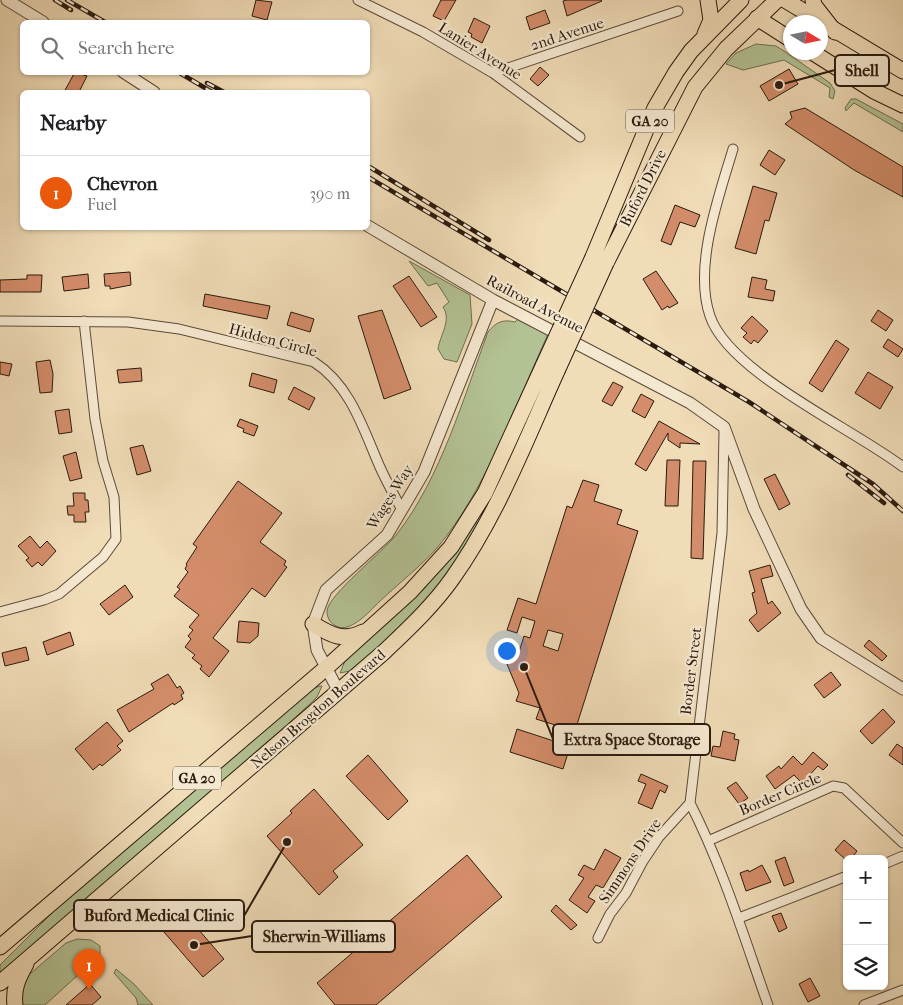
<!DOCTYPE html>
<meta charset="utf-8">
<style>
body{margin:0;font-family:"IM FELL French Canon",serif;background:#f6f6f6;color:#202124}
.controls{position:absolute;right:15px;bottom:15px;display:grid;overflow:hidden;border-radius:8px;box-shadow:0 1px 4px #0004}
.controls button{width:45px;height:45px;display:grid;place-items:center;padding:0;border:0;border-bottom:1px solid #e0e0e0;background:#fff;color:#202124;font:25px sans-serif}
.compass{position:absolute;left:783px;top:15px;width:45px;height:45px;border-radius:50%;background:#fff;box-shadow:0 1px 4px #0004;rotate:100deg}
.you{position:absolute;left:506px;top:650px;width:18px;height:18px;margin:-12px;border:4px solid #fff;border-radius:50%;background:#1a73e8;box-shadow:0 0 0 8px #1a73e833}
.badge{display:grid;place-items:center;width:32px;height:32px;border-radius:50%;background:#ea580c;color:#fff;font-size:16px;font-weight:700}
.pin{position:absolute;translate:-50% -41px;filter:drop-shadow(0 1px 2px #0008)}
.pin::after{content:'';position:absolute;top:26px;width:18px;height:15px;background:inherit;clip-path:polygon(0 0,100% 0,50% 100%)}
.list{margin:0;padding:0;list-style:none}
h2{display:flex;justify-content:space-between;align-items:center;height:65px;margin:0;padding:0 20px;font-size:21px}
h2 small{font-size:16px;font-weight:400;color:#757577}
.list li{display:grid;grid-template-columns:32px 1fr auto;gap:15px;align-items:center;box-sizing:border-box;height:75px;padding:0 20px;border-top:1px solid #e0e0e0}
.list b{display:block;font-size:19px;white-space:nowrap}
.list p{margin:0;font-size:16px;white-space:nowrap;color:#757577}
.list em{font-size:16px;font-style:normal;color:#757577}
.icon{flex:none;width:28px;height:28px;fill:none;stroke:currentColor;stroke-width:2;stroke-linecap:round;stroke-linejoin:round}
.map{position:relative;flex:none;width:903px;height:1005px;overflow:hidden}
.search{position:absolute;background:#fff;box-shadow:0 1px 4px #0004;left:20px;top:20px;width:350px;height:55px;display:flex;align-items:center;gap:12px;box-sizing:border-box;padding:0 18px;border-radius:8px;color:#757577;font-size:19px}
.panel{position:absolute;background:#fff;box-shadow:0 1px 4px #0004;left:20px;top:90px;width:350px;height:140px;border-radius:8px}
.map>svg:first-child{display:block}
.green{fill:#b3c294;stroke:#6e6e51}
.building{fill:#d48d6a;stroke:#2a1a0e;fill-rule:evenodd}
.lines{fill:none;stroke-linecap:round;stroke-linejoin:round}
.minor-casing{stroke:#5c4a38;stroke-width:11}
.tertiary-casing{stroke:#5c4a38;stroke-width:13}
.primary-casing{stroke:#2a1a0e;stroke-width:17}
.trunk-casing{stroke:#2a1a0e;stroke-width:17}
.minor{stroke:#f5e8d0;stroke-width:9}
.tertiary{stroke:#f5e8d0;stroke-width:11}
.primary{stroke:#f0dcb7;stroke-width:15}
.trunk{stroke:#f0dcb7;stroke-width:15}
.rail-casing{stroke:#2a1a0e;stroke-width:4.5}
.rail{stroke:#f5e8d0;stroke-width:2.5;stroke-dasharray:8;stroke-linecap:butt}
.trunk-bridge-casing{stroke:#2a1a0e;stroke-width:17;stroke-linecap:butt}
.trunk-bridge{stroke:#f0dcb7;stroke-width:15}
.labels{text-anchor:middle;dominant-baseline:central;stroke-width:4.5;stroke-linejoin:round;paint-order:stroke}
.shield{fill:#f5e8d0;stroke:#675848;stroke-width:1}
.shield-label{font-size:14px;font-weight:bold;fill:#2a1a0e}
.street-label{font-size:15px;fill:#2a1a0e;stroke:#f5e8d0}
.leader{fill:none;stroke:#2a1a0e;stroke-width:2}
.callout-dot{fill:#2a1a0e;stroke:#f5e8d0;stroke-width:2}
.callout{fill:#f5e8d0;stroke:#2a1a0e;stroke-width:2}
.callout-label{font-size:16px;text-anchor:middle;font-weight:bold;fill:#2a1a0e}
</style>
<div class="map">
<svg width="903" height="1005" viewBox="0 0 903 1005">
<rect width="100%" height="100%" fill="#f0dcb7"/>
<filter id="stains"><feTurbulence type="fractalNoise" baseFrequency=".004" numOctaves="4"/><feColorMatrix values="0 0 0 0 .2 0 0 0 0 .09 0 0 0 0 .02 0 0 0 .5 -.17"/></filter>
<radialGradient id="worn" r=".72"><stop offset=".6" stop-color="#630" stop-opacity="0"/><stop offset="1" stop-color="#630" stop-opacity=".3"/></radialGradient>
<!-- green -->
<path class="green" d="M756,44L776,46L784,51L830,83L835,91L833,99L829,97L830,88L784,60L743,70L726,64L736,53Z
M851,99H856L903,124V132L854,103L846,111L845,108Z
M409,261L470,295L472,324L457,362L444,359L438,349C440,335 452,320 443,307L449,302L437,283L428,286Z
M518,319L548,334C516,404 487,488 437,548C420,567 398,584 379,602C370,611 350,634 336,626C330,623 327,618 327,611C328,595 384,551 397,534C441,477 463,399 488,332C496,322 503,319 515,322Z
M475,522L480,525L432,596L355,670L340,673L345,661L351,655L424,589Z
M320,686H322L317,697L261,750L0,974V965L62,903L312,689Z
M77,939L91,940L100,946V955L45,1005H19L24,979L66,943Z
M116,969L134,984L153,1005H138L136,998L114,973Z"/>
<!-- building -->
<path class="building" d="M256,0L272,2L267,20L252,16Z
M441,0H456L444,21L433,16Z
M567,0H601L602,1L567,16L563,1Z
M545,10L550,23L530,30L526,17Z
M474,18L490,26L482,43L471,37L472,34L468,32Z
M540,67L549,75L538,86L530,79Z
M789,69L798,84L769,101L760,86Z
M75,72L87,76L79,92H64Z
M805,108L903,167V197L854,170L785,124L792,118L790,112Z
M769,150L785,160L775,175L760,165Z
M753,186L777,193L769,221L765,220L756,254L735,248Z
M675,205L700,215L695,227L680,222L671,245L661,241Z
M656,271L678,303L669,308L668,306L662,310L643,279Z
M130,272L131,285L110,289V286H105L104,274Z
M88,274L89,288L64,291L62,277Z
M27,275H42L41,292H0V280L27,279Z
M409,276L437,317L421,327L393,286Z
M752,277L767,280L765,289L775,291L773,301L748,297Z
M205,294L270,306L267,319L203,306Z
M382,310L411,389L384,399L358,316Z
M878,310L893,320L886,331L871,321Z
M291,312L314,319L310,332L287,325Z
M752,316L768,331L758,343L754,340L751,344L743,337L747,333L741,328Z
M888,339L903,349L898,357L883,347Z
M836,340L849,349L822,392L809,383Z
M50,360L53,374L52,392L40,393L36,362Z
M0,362L12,364L9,376L0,374Z
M141,368L142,381L119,383L117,370Z
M868,372L893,387L880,409L855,393Z
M252,373L277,380L274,393L249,386Z
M613,382L623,387L612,406L602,401Z
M294,387L315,398L309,410L288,399Z
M641,394L654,401L645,418L632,411Z
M69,409L72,432L59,434L55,411Z
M240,419L258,426L254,436L243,432L244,429L237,426Z
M659,421L700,444L680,443V448L668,440V433L646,471L635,464Z
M143,445L151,471L137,475L130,448Z
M76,452L82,478L70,481L63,456Z
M667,460H680L678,506H665Z
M693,461H706L703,559L691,558Z
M775,474L790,504L779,510L764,479Z
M583,480L599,485L594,501L622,510L617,524L638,531L563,769L510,752L517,729L560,743L565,728L536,719L540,708L516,701L519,693L504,657L505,653L510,652L517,658L524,636L530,638L535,621L522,617L517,633L507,630L518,598L536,604L567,506L572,508ZM548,630L563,634L558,651L543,646Z
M238,481L282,513L260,542L286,561L284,565L287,567L265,597L252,588L213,638L229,651L209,677L200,669L202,666L192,658L195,655L185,647L191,639L188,636L193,630L189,627L199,615L174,596L180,589L177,587L188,572L185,569L187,565L186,564L197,547L193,544Z
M73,493H85V500H88L89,512H85L86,522H74V515H68L67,506H74Z
M30,536L40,548L47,541L56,551L42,566L38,562L32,567L26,560L29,558L18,546Z
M770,565L773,576L761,579L768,604L772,601L781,613L758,632L749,620L757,613L752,593L755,592L749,571Z
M125,585L133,597L109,615L100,604Z
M239,621L259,623L258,636L250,643L237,642Z
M70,632L74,645L47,655L43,642Z
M869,640L887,656L882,661L864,646Z
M26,647L29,660L5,666L2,653Z
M831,672L841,685L824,698L814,685Z
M168,674L177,688L180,686L184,693L181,695L183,699L174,705L173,703L129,732L117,710L154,689L151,684Z
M883,709L895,722L872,744L860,731Z
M107,722L123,741L117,746L121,750L102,766L100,764L93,770L75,749Z
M723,731L735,734L734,739L739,740L735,761L711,756L713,746L720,747Z
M897,744L903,748V765L889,755Z
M813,752L828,765L823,770L818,766L802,783L794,775L775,789L766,776L779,766L781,769L793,756L802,765Z
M368,755L408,801L388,820L346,776Z
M641,774L668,786L665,793L660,790L652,809L638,803L646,784L638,781Z
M736,782L748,798L739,804L727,788Z
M314,789L363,845L333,871L338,877L319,895L267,836L292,813L290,811Z
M844,840L857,851L851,859H845L835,850Z
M605,849L621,858L603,888L596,885L588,897L595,901L587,913L569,900L584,878L578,875L584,865L594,870Z
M467,855L502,897L376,1005H335L317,983Z
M785,857L794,882L784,886L775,861Z
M762,865L771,882L746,891L740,873L748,870L749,872Z
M556,905L577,925L571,930L551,911Z
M781,913L787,928L779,932L772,916Z
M185,914L224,959L203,977L164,932Z
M810,978L820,996L808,1002L799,984Z
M90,984L101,997L92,1005H66Z"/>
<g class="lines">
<defs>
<path id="minor" d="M358,0L423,32L493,73L580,137
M493,73L678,11
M733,149C719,196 693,267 710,316C729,373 854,429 903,467
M0,321L128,322L179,329L314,362C350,385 363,428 379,465C386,481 394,495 402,510
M724,432L722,533L690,803C723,868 744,937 768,1005
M0,612L44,600L59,594L103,557L116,539L114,497L103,461L95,419L84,321
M708,841L833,786L844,788L903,843
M884,864L903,856
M739,918L847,876
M598,938L610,914L626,893L643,861L659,837L690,803
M864,1005L903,990"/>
<path id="tertiary" d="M7,0L43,22
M123,72L154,92
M368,226L493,300L690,403L724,427L754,509L801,609L821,638L903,689
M339,692L317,650L313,624L326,590L387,535L424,472L493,300"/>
<path id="primary" d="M785,0L903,71
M757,18L790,39
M812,52L874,91L903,105"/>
<path id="trunk" d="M813,0L814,5L835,32
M705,34L711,20L708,0
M593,257L655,108L676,72L691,51L741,0
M606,263L695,87L726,49L777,0
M313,624C331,635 343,642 363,632
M0,947L326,668L410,592L451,547L485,493L544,364
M0,983L384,652C408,629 432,607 452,579C497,516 525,442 557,371
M15,1005C13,989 18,978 26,964"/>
</defs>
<!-- minor casing -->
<use href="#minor" class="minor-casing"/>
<!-- tertiary casing -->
<use href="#tertiary" class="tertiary-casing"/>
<!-- primary casing -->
<use href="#primary" class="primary-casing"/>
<!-- trunk casing -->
<use href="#trunk" class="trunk-casing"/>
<!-- minor -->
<use href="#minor" class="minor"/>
<!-- tertiary -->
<use href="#tertiary" class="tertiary"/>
<!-- primary -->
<use href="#primary" class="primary"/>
<!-- trunk -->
<use href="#trunk" class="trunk"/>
<defs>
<path id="rail" d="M55,0L71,10
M67,0L105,22
M178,72L212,92
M207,83L224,92
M368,166L489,240
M368,177L749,402L873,484L903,511
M848,475L884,503"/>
</defs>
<!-- rail casing -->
<use href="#rail" class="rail-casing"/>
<!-- rail -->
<use href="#rail" class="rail"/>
<defs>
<path id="trunk-bridge" d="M544,364L593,257
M557,371L606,263"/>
</defs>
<!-- trunk-bridge casing -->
<use href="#trunk-bridge" class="trunk-bridge-casing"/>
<!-- trunk-bridge -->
<use href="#trunk-bridge" class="trunk-bridge"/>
</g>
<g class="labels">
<!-- shield labels -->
<g class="shield">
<rect x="626" y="109.5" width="48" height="23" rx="4"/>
<rect x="173" y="766.5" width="48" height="23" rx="4"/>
</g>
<g class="shield-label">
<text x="650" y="121">GA 20</text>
<text x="197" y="778">GA 20</text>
</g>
<!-- street labels -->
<g class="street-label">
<text transform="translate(567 34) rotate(-18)">2nd Avenue</text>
<text transform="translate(480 51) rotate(32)">Lanier Avenue</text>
<text transform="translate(643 188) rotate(-63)">Buford Drive</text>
<text transform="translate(535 304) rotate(28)">Railroad Avenue</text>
<text transform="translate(273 340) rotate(15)">Hidden Circle</text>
<text transform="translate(390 497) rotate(-58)">Wages Way</text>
<text transform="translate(691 671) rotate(-83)">Border Street</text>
<text transform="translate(318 709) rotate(-41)">Nelson Brogdon Boulevard</text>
<text transform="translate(780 794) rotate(-23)">Border Circle</text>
<text transform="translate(630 861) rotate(-56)">Simmons Drive</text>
</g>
</g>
<!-- callouts -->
<path class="leader" d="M779 85L835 70M524 667L553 739M287 842L244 916M194 945L252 936"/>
<g class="callout-dot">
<circle cx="779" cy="85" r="5"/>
<circle cx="524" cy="667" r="5"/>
<circle cx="287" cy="842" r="5"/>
<circle cx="194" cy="945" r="5"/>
</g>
<g class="callout">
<rect x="835" y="55" width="54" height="31" rx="5"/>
<rect x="553" y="724" width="157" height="31" rx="5"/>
<rect x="74" y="900" width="170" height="31" rx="5"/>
<rect x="252" y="921" width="143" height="31" rx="5"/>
</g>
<g class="callout-label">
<text x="862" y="76">Shell</text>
<text x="632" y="745">Extra Space Storage</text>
<text x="159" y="921">Buford Medical Clinic</text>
<text x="324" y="942">Sherwin-Williams</text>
</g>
<rect width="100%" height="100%" filter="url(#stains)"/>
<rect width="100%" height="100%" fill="url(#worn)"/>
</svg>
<div class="controls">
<button>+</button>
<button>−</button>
<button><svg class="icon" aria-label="layers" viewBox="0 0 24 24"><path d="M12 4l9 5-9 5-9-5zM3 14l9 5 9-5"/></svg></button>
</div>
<svg class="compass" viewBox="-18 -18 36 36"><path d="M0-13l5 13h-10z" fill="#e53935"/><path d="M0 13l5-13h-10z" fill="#757577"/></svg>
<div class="you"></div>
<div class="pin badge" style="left:89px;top:990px">1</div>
<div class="search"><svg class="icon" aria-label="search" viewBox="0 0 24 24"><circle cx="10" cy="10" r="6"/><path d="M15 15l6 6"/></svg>Search here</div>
<section class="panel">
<h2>Nearby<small></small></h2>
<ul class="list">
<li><span class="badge">1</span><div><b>Chevron</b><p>Fuel</p></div><em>390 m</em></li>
</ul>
</section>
</div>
